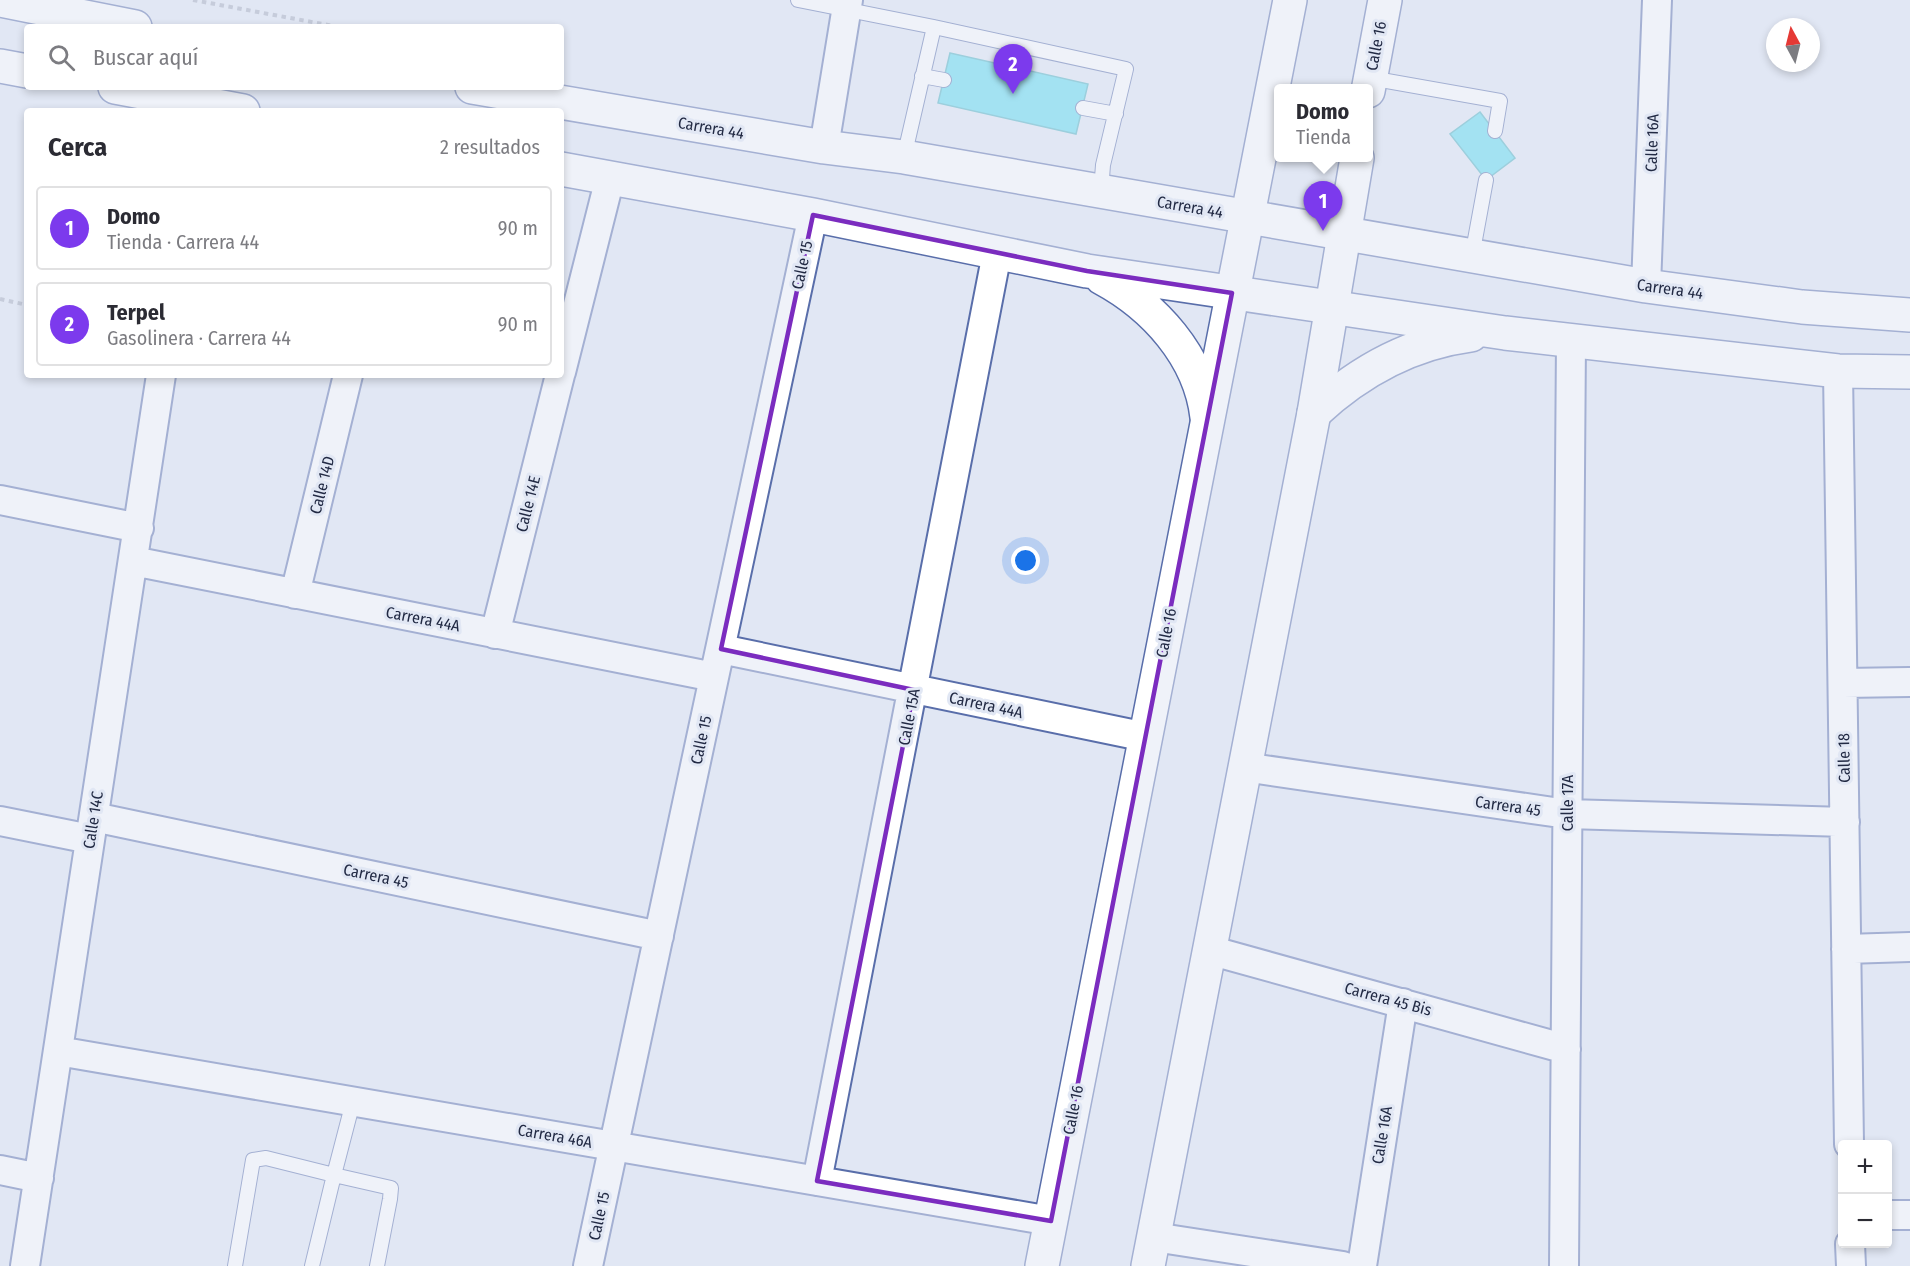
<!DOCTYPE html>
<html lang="es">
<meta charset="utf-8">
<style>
body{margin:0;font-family:"Fira Sans Condensed",sans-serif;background:#f7f7f7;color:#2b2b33}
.controls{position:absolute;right:18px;bottom:18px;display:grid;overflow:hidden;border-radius:6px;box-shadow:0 3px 9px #0003}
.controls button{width:54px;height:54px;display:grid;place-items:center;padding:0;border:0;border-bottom:2px solid #e1e1e2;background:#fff;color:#2b2b33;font:30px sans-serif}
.compass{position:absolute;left:1766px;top:18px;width:54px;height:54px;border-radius:50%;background:#fff;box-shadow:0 3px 9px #0003;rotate:353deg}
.you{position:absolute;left:1026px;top:561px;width:21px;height:21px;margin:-15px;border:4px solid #fff;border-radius:50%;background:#1a73e8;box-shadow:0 0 0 9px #1a73e833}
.badge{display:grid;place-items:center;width:39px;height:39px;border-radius:50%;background:#7c3aed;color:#fff;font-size:20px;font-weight:700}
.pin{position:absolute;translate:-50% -50px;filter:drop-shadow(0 2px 3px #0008)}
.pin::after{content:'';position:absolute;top:32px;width:21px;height:18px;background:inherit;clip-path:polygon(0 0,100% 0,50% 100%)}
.popup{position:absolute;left:1274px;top:84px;width:99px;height:78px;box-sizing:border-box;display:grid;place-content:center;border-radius:6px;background:#fff;filter:drop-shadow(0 2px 4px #0005);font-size:20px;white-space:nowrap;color:#7c7c81}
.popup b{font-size:22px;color:#2b2b33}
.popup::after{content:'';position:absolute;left:50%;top:100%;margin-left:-12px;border:12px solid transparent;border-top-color:#fff}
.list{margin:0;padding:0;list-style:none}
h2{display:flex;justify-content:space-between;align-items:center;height:78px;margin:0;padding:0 24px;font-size:26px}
h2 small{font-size:20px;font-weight:400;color:#7c7c81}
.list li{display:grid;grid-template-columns:39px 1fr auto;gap:18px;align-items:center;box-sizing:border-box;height:84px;margin:0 12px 12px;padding:0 12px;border:2px solid #e1e1e2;border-radius:6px}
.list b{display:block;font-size:22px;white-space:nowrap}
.list p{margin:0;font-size:20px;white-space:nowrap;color:#7c7c81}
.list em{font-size:20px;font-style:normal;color:#7c7c81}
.icon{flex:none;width:33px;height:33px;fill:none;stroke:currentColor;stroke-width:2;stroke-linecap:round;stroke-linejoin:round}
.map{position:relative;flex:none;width:1910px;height:1266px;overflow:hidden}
.search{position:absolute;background:#fff;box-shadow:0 3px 9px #0003;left:24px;top:24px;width:540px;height:66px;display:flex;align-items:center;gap:15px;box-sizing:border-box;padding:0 21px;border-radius:6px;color:#7c7c81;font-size:22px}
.panel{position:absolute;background:#fff;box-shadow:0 3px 9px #0003;left:24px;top:108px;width:540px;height:270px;border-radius:6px}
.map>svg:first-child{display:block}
.building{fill:#58dcf0;stroke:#48b1c0;stroke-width:1.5}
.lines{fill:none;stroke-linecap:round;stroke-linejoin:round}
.service-casing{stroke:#596eaa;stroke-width:16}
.minor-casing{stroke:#596eaa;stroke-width:32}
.tertiary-casing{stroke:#596eaa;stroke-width:36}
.secondary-casing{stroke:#596eaa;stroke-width:36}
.path{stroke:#a4abbc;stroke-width:4;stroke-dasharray:4.5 4.5;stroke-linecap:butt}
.service{stroke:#fff;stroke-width:14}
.minor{stroke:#fff;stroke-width:28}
.tertiary{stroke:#fff;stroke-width:33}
.secondary{stroke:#fff;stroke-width:33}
.marked{fill:none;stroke:#7b2cbf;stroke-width:4.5;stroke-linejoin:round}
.labels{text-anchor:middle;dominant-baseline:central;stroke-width:6;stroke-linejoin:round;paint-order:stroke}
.street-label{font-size:16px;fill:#222a44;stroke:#e1e7f4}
</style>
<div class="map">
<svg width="1910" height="1266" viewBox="0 0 1910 1266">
<rect width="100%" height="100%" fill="#e1e7f4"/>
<!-- building -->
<path class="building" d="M950,53L1088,84L1076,134L938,103Z
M1480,112L1515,158L1486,180L1450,134Z"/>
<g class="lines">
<defs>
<path id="service" d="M798,0L934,27L1126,69L1103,165L1101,191
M922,76L944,80
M1370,78L1500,101L1495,131
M1083,108L1116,114
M904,157L934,27
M1472,256L1486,180
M235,1266L253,1160L266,1158L334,1175L353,1102
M312,1266L334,1175L391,1188L390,1199L377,1266"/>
<path id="minor" d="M824,147L848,0
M1646,286L1657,0
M1838,371L1849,1144
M561,372L610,178
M0,500L139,528
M133,561L714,677
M295,594L348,375
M495,634L560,375
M721,649L1146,737
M1843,683L1910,682
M1244,767L1567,814L1845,822
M94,817L659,936
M0,821L90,839
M1846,949L1910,947
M1209,950L1566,1049
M58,1051L1051,1221
M0,1170L39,1178
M817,1181L997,253
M1888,1215H1910
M1154,1237L1343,1266
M1850,1244L1851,1266
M25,1266L161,375
M588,1266L813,215
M1362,1266L1403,1003
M1564,1266L1571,340"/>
<path id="tertiary" d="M1368,91L1385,0
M1042,1266L1290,0
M1148,1266L1314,413L1357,158"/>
<path id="secondary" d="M0,0L135,27
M0,66L27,71
M115,87L243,111
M472,87L824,147L904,157L1646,286L1802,307L1910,315
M561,169L813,215L1087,271L1505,333L1838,371L1910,372
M1102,278C1154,306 1200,356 1207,417
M1314,413C1358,372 1410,343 1471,335"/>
</defs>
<!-- service casing -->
<use href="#service" class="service-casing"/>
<!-- minor casing -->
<use href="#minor" class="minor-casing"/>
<!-- tertiary casing -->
<use href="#tertiary" class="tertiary-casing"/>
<!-- secondary casing -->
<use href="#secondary" class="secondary-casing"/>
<!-- path -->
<path class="path" d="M193,0L339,27
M0,299L27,305"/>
<!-- service -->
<use href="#service" class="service"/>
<!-- minor -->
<use href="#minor" class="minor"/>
<!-- tertiary -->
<use href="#tertiary" class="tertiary"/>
<!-- secondary -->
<use href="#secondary" class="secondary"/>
</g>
<!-- marked area -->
<path d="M0 0H1910V1266H0ZM813,215L1087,271L1232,293L1051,1221L817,1181L914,690L721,649Z" fill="#e1e7f4" fill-opacity=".55" fill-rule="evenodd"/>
<path class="marked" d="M813,215L1087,271L1232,293L1051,1221L817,1181L914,690L721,649Z"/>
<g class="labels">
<!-- street labels -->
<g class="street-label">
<text transform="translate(1376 46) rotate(-79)">Calle 16</text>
<text transform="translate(711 128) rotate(10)">Carrera 44</text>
<text transform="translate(1652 143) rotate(-88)">Calle 16A</text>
<text transform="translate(1190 207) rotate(10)">Carrera 44</text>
<text transform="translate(802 265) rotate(-78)">Calle 15</text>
<text transform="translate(1670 289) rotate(8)">Carrera 44</text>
<text transform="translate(322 485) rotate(-76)">Calle 14D</text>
<text transform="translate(528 504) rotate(-76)">Calle 14E</text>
<text transform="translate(423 619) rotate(11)">Carrera 44A</text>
<text transform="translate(1166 633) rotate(-79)">Calle 16</text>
<text transform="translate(986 705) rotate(12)">Carrera 44A</text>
<text transform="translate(909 717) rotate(-79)">Calle 15A</text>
<text transform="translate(701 740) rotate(-78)">Calle 15</text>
<text transform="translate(1844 758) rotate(-91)">Calle 18</text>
<text transform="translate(1567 803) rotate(-90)">Calle 17A</text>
<text transform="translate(1508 806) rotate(8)">Carrera 45</text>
<text transform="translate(93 820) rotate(-81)">Calle 14C</text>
<text transform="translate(376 876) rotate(12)">Carrera 45</text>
<text transform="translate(1388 999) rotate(15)">Carrera 45 Bis</text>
<text transform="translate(1073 1110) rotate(-79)">Calle 16</text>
<text transform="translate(1382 1135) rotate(-81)">Calle 16A</text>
<text transform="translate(555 1136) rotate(10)">Carrera 46A</text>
<text transform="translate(599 1216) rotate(-78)">Calle 15</text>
</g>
</g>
</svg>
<div class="controls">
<button>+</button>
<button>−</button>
</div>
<svg class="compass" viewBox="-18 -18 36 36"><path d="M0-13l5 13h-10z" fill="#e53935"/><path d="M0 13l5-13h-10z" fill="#7c7c81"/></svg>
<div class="you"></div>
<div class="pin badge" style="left:1323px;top:231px">1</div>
<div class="popup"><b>Domo</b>Tienda</div>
<div class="pin badge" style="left:1013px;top:94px">2</div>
<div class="search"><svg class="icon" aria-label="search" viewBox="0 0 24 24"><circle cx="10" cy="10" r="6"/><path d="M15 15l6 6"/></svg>Buscar aquí</div>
<section class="panel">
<h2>Cerca<small>2 resultados</small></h2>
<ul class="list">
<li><span class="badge">1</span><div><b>Domo</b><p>Tienda · Carrera 44</p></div><em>90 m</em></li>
<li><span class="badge">2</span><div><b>Terpel</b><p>Gasolinera · Carrera 44</p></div><em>90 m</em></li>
</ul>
</section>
</div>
